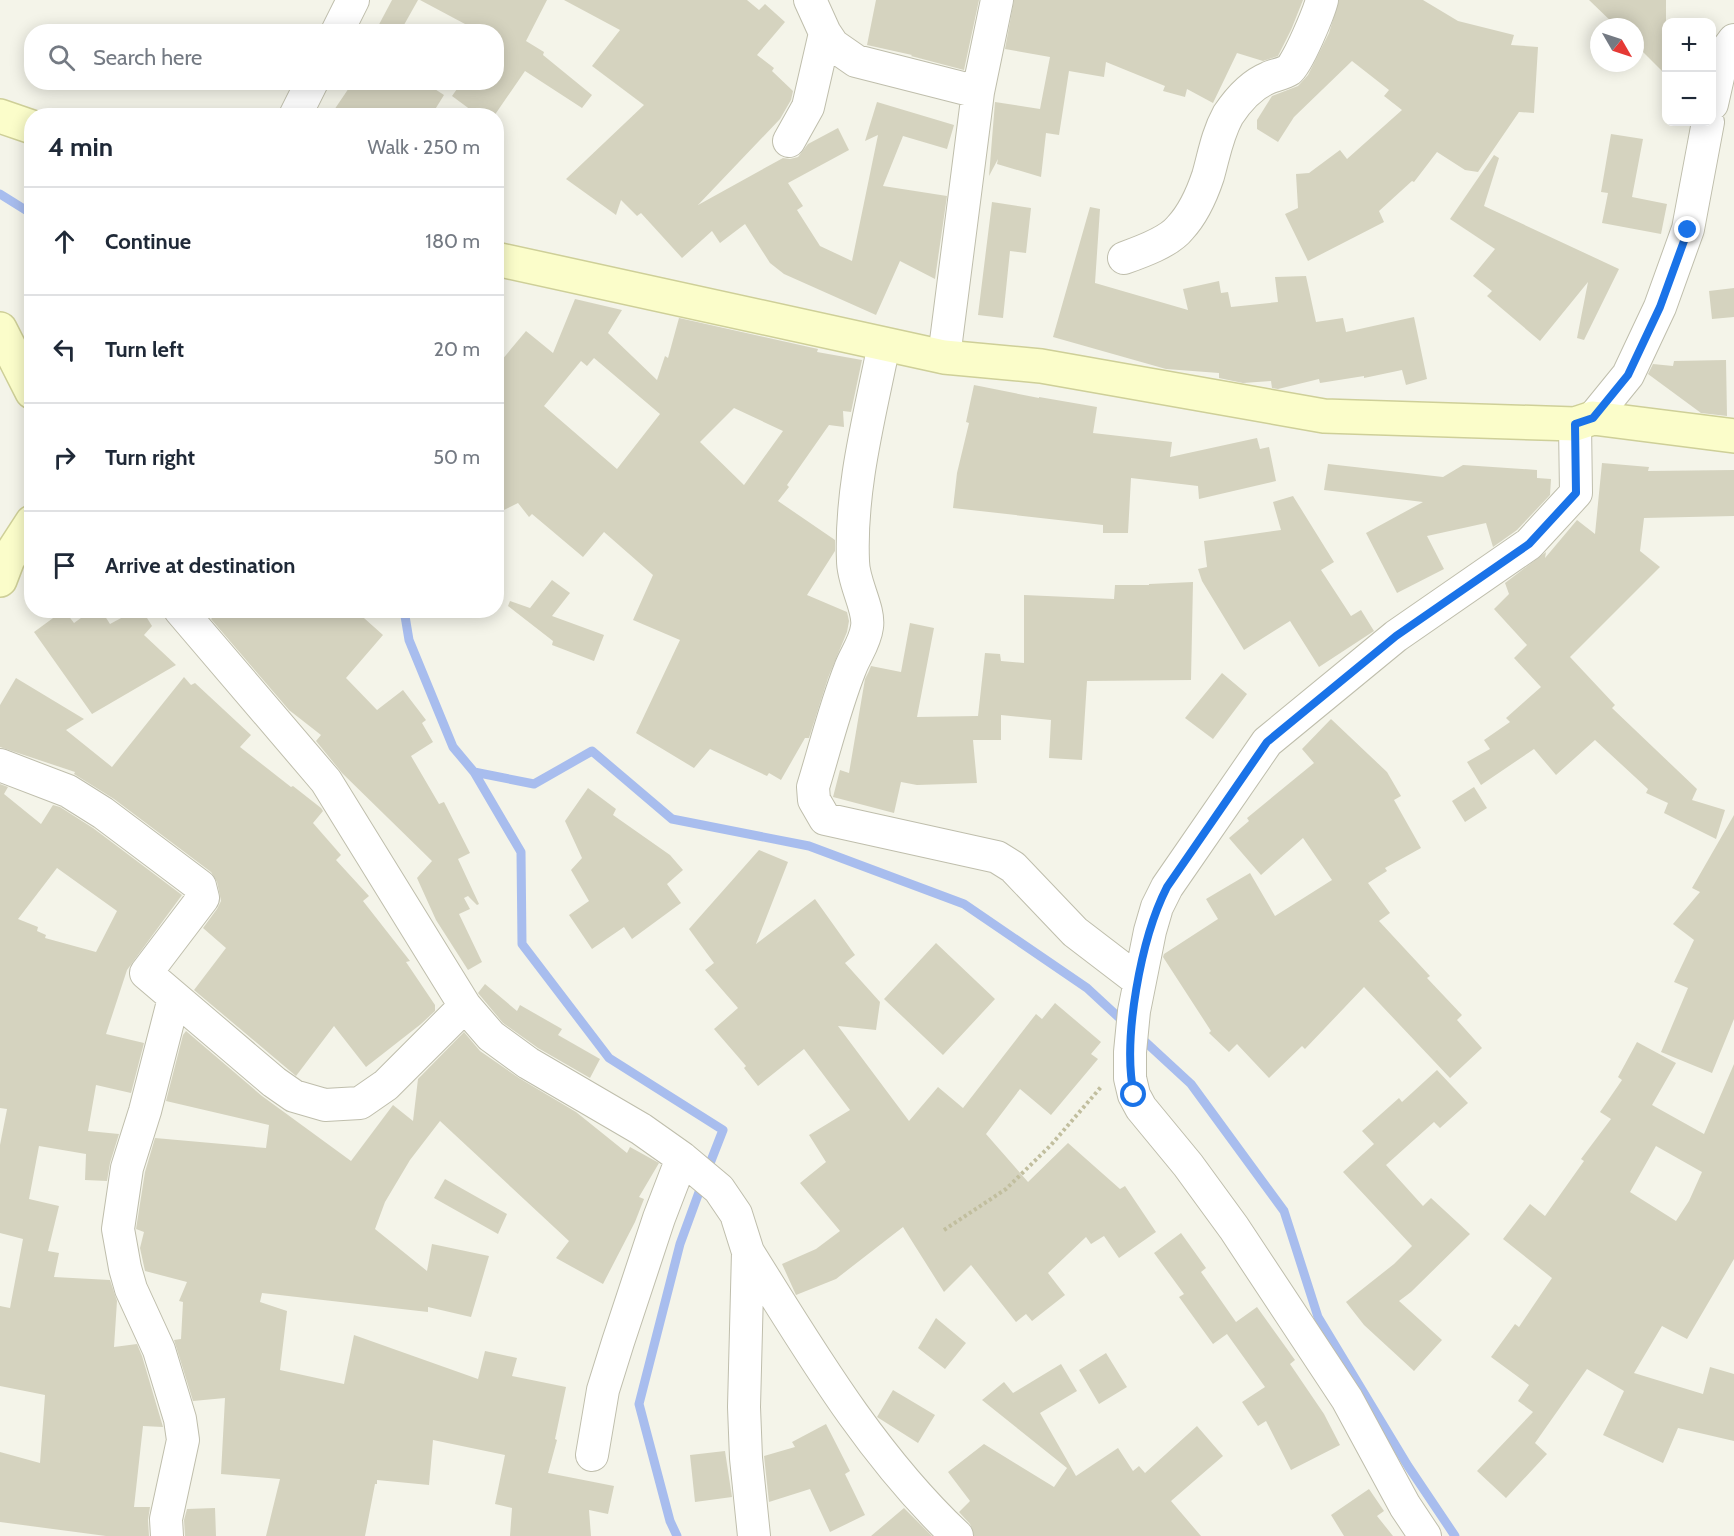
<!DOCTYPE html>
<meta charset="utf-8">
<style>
body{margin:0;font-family:Cabin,sans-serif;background:#f2f2f3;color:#1f2937}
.controls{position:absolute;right:18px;top:18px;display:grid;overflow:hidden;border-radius:12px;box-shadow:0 3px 15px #0003}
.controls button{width:54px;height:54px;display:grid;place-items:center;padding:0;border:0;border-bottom:2px solid #e0e1e3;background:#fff;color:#1f2937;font:30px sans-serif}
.compass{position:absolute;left:1590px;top:18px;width:54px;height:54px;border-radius:50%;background:#fff;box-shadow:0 3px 15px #0003;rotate:129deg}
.stop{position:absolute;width:18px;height:18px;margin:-14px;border:4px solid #1a73e8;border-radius:50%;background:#fff}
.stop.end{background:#1a73e8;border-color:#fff;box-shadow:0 2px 6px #0008}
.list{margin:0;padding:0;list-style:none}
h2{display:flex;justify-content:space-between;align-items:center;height:78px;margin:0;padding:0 24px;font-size:26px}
h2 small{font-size:20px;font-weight:400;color:#747a83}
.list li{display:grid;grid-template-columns:39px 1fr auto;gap:18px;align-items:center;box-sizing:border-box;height:108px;padding:0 24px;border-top:2px solid #e0e1e3}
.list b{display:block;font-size:22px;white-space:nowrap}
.list em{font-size:20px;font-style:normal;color:#747a83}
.icon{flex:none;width:33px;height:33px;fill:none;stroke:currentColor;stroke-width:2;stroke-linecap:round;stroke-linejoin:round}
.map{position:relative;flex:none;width:1734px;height:1536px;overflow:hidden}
.search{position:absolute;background:#fff;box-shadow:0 3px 15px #0003;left:24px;top:24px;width:480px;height:66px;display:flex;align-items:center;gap:15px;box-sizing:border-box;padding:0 21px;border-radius:24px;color:#747a83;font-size:22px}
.panel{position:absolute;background:#fff;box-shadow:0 3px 15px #0003;left:24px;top:108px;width:480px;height:510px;border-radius:24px}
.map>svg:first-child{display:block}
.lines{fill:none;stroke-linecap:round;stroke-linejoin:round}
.stream{stroke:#a8bdee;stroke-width:9}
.building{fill:#d5d3bf;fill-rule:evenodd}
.street-casing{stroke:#bfbeac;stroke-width:34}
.secondary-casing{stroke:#cecf98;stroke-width:36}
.path{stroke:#c1be9e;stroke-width:4;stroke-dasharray:3 3;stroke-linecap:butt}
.street{stroke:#fff;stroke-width:32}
.secondary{stroke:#fbfdca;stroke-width:33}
.route{stroke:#1a73e8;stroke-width:8}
</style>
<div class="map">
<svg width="1734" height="1536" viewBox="0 0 1734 1536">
<rect width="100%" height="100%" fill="#f4f4e9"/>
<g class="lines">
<!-- stream -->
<path class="stream" d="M0,194L32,214
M404,610L409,640L453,747L474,772L521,852L522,944L609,1058L723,1130L707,1171
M474,772L534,784L592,751L672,819L809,846L964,904L1087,988L1127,1025
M1139,1036L1191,1084L1284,1211L1318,1317L1408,1466L1455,1536
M677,1536L670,1521L639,1404L680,1244L702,1184"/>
</g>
<!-- building -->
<path class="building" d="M392,0H418L400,32H375Z
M420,0H547L526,41L544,52L543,55L592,95L582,108L525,71L494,116H479L452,96L462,82H496V32H460L465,24Z
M564,0H747L759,10L765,4L785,22L757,55L774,68L772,71L793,91L791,100L780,119L698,205L783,158L790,159L798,157L808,144L838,128L849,150L788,183L803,206L797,210L820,246L852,261L878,135L865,141L877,102L954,125L947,149L903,136L883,186L947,196L935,279L900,261L876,315L784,274L770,263L745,224L720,243L712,231L682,258L641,213L637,216L621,200L616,215L566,179L644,105L592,66L620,30Z
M876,0H979L964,70L911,56L912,55L867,45Z
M1014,0H1303L1291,30L1278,56L1263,61L1237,53L1213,103L1187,89L1185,97L1163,91L1165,86L1106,62L1104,77L1069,71L1059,135L1046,133L1041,177L997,164L998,159L989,176L995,102L1040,109L1050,57L1005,49Z
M1339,0H1423L1458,21L1514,35L1511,45L1538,47L1534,113L1519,112L1478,172L1465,170L1437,152L1414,182L1412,181L1379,211L1384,222L1308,261L1285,214L1298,208L1296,174L1309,173L1340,150L1347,159L1402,110L1384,96L1389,90L1352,61L1294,117L1278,142L1257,129V120L1272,96L1298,86L1308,75L1329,33Z
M1589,0H1666V75L1635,44V27H1617Z
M353,82H424L444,95L431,116H330Z
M1611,134L1643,139L1632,197L1667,204L1661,234L1602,223L1608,193L1601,192Z
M1494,155L1499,158L1484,206L1619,269L1584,340L1577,338L1588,282L1540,341L1487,296L1492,291L1473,276L1495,249L1450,219Z
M992,202L1031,208L1026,253L1010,251L1003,318L978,315Z
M1090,207L1100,209L1095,283L1188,310L1183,289L1219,281L1221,293L1228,292L1231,307L1278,302L1275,277L1306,276L1316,322L1343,318L1346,332L1414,317L1427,379L1406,385L1402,370L1364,378V376L1320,383L1319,379L1278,389L1272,388L1271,381L1243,383L1219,378V373L1166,369L1053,337Z
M1734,288V317L1712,319L1709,291Z
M575,299L622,310L608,333L657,380L665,356L668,358L679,318L818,349L817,352L862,360L851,412L843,411L844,427L829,425L787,485L789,487L778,501L835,540V551L807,595L847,612L849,621L847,632L828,678L809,738H805L781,780L769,773L767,776L710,749L694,768L636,733L680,640L633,620L653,575L604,532L583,557L532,514L529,517L518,503L496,514V367L526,331L553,353ZM594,358L660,414L617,469L544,406L581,361L587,366ZM734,408L783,431L744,485L700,442Z
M1726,360L1727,416L1701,413L1648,374L1653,364L1673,366L1674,361Z
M974,385L1039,398V397L1097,407L1093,433L1172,442L1170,457L1257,438L1260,449L1269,447L1276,481L1199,499L1198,486L1131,478L1128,533H1103V525L953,508L957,473L969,423L966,422Z
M1602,463L1649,467L1648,471L1734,470V516L1644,518L1640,551L1660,567L1570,657L1615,705L1612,708L1697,789L1692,800L1725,810L1716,839L1664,813L1668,803L1646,793L1648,789L1595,740L1556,775L1534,749L1481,785L1467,762L1490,749L1484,740L1510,722L1506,718L1541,687L1514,658L1527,645L1494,609L1509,594L1505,583L1546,552L1545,558L1577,520L1595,534Z
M1328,464L1443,477L1463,465L1537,470V478L1551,479L1550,495L1517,530L1493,547L1486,523L1427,536L1444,569L1397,593L1366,533L1423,502L1324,490Z
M1293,496L1334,562L1321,570L1351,616L1361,610L1374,631L1319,667L1290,621L1244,650L1202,581L1198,569L1207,567L1204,541L1281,530L1273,502Z
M552,580L570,593L552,616L604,635L594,661L552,645L553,641L508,606L510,601L530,608Z
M1193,582L1191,680L1087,681L1082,760L1049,758L1051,720L1001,715V740H973L977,783L917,785L901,782L894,813L833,797L840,770L849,773L865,679L869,671L871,666L901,672L910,623L934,628L917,717L978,716L985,653L1000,654L1001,661L1024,663V595L1114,599L1115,585H1149V584Z
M64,610L74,623L92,610H101L110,624L136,610H142L152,626L144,635L176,665L92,714L34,632Z
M220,610H355L383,635L346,678L377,710L403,690L426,720L422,723L433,742L411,756L439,804L444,802L470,853L458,859L479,904L477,905L468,896L464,898L470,909L459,914L482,962L468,970L436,920L417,878L432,861L342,773L316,741L321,735L289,710L211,619Z
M1222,673L1247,694L1213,739L1185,718Z
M184,677L191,685L195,683L251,735L240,747L291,787L293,786L321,808L323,811L313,823L341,855L336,860L369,896L363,901L410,961L406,962L435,1005V1011L421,1024L366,1067L334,1026L296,1076L194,990L226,948L203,928L217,909L221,901L217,882L211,872L114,799L74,774L75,772L0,747V705L16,678L84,719L66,730L112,767Z
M1331,719L1387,772L1401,796L1394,800L1421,848L1385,868L1387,871L1368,883L1390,913L1379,921L1430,976L1427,978L1462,1015L1457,1020L1482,1048L1450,1078L1364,987L1305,1049L1302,1046L1269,1078L1237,1044L1229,1052L1209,1033L1211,1031L1163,957L1164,954L1218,919L1206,899L1250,873L1275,916L1332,880L1303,838L1261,875L1229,838L1249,821L1247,818L1314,763L1302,749Z
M0,784L8,787L4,794L41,824L53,805L60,807L93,828L182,895L127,970L106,1034L144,1043L131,1093L96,1085L88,1131L119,1134L110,1163L107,1181L85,1180L86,1154L39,1146L29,1199L59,1206L48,1251L59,1253L54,1277L110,1280L117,1301L114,1347L137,1344L142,1356L163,1427L143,1426L134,1507H150L148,1520L149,1536H106L0,1522V1452L40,1463L45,1395L0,1386V1306L10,1308L23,1239L0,1233V1145L7,1109L0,1108ZM57,868L117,911L96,952L45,938L46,935L37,931L38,927L18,919Z
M1474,787L1487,808L1465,822L1452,801Z
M588,788L616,809L613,815L670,855L683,870L667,884L681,903L632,939L624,927L592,949L569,915L589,901L571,870L582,858L565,821Z
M1734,815V1019L1712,1073L1661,1052L1688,988L1674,982L1694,940L1673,924L1700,892L1692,888Z
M759,850L788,862L756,944L815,899L855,955L845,963L880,1002L876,1030L838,1026L909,1121L938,1087L963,1108L1036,1014L1042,1019L1055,1003L1101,1042L1091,1054L1098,1059L1051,1115L1020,1089L986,1134L1028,1182L1068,1143L1120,1189L1125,1186L1156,1232L1119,1258L1104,1236L1091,1244L1086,1237L1048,1273L1065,1295L1032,1321L1026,1314L1016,1322L971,1265L944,1292L903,1227L836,1279L796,1295L782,1264L816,1249L840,1231L800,1183L826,1162L809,1135L850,1110L804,1049L758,1086L744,1068L746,1066L714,1029L738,1008L705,970L714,963L689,929Z
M936,943L995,999L943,1055L884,999Z
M485,984L517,1011L520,1005L562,1029L558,1035L600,1059L590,1078L538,1048L503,1023L478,993Z
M186,1031L262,1096L351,1161L393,1105L413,1121L418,1079L464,1032L480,1051L519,1078L576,1112L627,1153L630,1147L659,1163L639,1197L644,1199L635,1222L603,1284L556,1258L569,1241L440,1121L410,1160L385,1202L375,1229L427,1271L432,1244L489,1256L471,1317L428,1307V1312L262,1293L260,1302L287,1311L280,1370L344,1384L354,1335L478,1379L485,1351L517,1358L512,1376L566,1387L555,1439L557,1440L548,1473L614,1486L608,1514L589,1510L591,1536H510L512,1508L495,1504L505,1455L433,1440L429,1485L377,1480V1484H375L365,1536H266L280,1479L221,1474L225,1398L193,1401L174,1340L181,1339L183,1302L179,1301L187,1282L145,1271L140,1248L144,1232L136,1229L145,1172L155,1138L266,1148L269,1125L166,1101L183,1035Z
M1637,1042L1676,1063L1652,1105L1704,1134L1734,1064V1259L1687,1339L1662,1326L1634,1373L1703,1394L1710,1367L1734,1374V1441L1678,1428L1663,1463L1603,1435L1624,1391L1587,1369L1535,1443L1547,1454L1506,1498L1477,1471L1533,1412L1518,1401L1529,1385L1491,1357L1515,1324L1519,1327L1552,1278L1503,1239L1530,1204L1545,1216L1584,1161L1581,1159L1611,1119L1600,1112L1622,1080L1618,1077ZM1656,1146L1702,1172L1689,1201L1676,1221L1630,1192Z
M1437,1070L1468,1103L1440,1128L1434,1122L1386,1165L1423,1206L1431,1198L1470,1234L1411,1292L1399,1301L1442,1340L1414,1371L1364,1325L1346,1302L1394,1264L1412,1246L1343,1172L1374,1144L1362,1131L1399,1098L1402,1102Z
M445,1179L507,1214L498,1234L434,1198Z
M1181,1233L1206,1268L1201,1272L1236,1322L1257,1307L1295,1360L1290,1364L1324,1414L1340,1445L1291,1470L1266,1421L1258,1426L1242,1402L1265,1387L1227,1334L1213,1344L1179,1297L1184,1294L1154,1253Z
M936,1318L966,1343L945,1369L918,1348Z
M1106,1353L1127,1387L1099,1404L1079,1370Z
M1061,1364L1077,1391L1040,1413L1076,1476L1118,1448L1133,1471L1139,1466L1145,1473L1197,1426L1223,1456L1171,1501L1201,1536H974L970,1524L959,1512L970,1501L948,1472L984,1444L1054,1487L1067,1468L982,1400L1004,1382L1013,1393Z
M893,1390L935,1415L918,1443L877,1417Z
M826,1424L850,1471L845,1474L865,1515L830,1532L810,1489L769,1502L764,1456L795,1447L792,1442Z
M725,1451L732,1497L695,1502L690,1455Z
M1369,1489L1384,1511L1377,1516L1393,1536H1344L1331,1515Z
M215,1508L216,1536H185L184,1520L187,1509Z
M904,1508L932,1536H871Z"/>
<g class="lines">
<defs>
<path id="street" d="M337,32L353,0
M825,33L833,45L856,61L978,92
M1712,104L1723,55L1734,40
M295,116L312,82
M789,141L808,107L825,33L810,0
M1124,258C1141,252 1169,242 1180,228C1193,214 1202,194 1208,176C1214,155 1217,135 1228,115C1238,100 1251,85 1268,78C1274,75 1283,74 1289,70C1298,63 1319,12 1322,0
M884,344C870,415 850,488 853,561C853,583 870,609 867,627C865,643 855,655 850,669C835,707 825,748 813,787L814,800L825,819L997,857L1013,867L1075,932L1139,981
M944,357L978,92L997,0
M1593,418L1628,375L1660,307L1688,229L1708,122
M180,610L326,781L465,1006L491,1036L528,1063L641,1129L682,1158L719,1189L736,1214L748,1252L744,1407L746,1458L754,1536
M0,765L68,791L103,813L200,886L203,898L146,973L274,1082L294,1096L325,1105L360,1103L386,1085L465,1006
M748,1252C810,1351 871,1455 957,1536
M592,1455L603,1390L618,1342L659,1218L682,1158
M167,1536L166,1519L183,1440L180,1419L159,1350L131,1289L125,1268L118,1229L127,1168L145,1111L174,998
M1425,1536L1405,1506L1347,1399L1234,1228L1188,1165L1141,1108L1134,1095L1130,1078V1052L1134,1011L1150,931L1157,907L1167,887L1267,742L1396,636L1529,544L1576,493L1575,424"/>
<path id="secondary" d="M0,116L32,127
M496,259L944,357L1041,366L1324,416L1575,424L1593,418L1734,436
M0,329L32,392
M0,580L8,559L32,522"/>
</defs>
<!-- street casing -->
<use href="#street" class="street-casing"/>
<!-- secondary casing -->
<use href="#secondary" class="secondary-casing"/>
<!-- path -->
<path class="path" d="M944,1230L1006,1189L1051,1145L1101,1087"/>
<!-- street -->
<use href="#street" class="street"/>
<!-- secondary -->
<use href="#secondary" class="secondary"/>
</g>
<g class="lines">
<!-- route -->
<path class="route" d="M1134,1095C1122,1039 1141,938 1167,887L1267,742L1396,636L1529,544L1576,493L1575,424L1593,418L1628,375L1660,307L1688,230"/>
</g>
</svg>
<div class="controls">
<button>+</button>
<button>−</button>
</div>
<svg class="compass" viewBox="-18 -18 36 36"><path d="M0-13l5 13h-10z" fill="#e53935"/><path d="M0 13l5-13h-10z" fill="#747a83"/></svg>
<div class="stop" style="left:1134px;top:1095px"></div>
<div class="stop end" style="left:1688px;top:230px"></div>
<div class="search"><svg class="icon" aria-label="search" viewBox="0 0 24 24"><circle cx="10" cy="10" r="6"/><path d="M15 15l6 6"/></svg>Search here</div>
<section class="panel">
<h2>4 min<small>Walk · 250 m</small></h2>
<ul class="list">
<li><svg class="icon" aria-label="ahead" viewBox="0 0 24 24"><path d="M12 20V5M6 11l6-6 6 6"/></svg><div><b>Continue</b></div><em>180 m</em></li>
<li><svg class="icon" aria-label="left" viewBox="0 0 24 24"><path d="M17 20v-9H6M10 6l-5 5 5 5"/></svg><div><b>Turn left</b></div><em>20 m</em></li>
<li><svg class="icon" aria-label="right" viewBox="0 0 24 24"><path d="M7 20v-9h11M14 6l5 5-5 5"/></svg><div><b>Turn right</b></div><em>50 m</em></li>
<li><svg class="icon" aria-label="arrive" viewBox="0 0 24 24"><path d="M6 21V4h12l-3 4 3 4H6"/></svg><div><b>Arrive at destination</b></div></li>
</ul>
</section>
</div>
